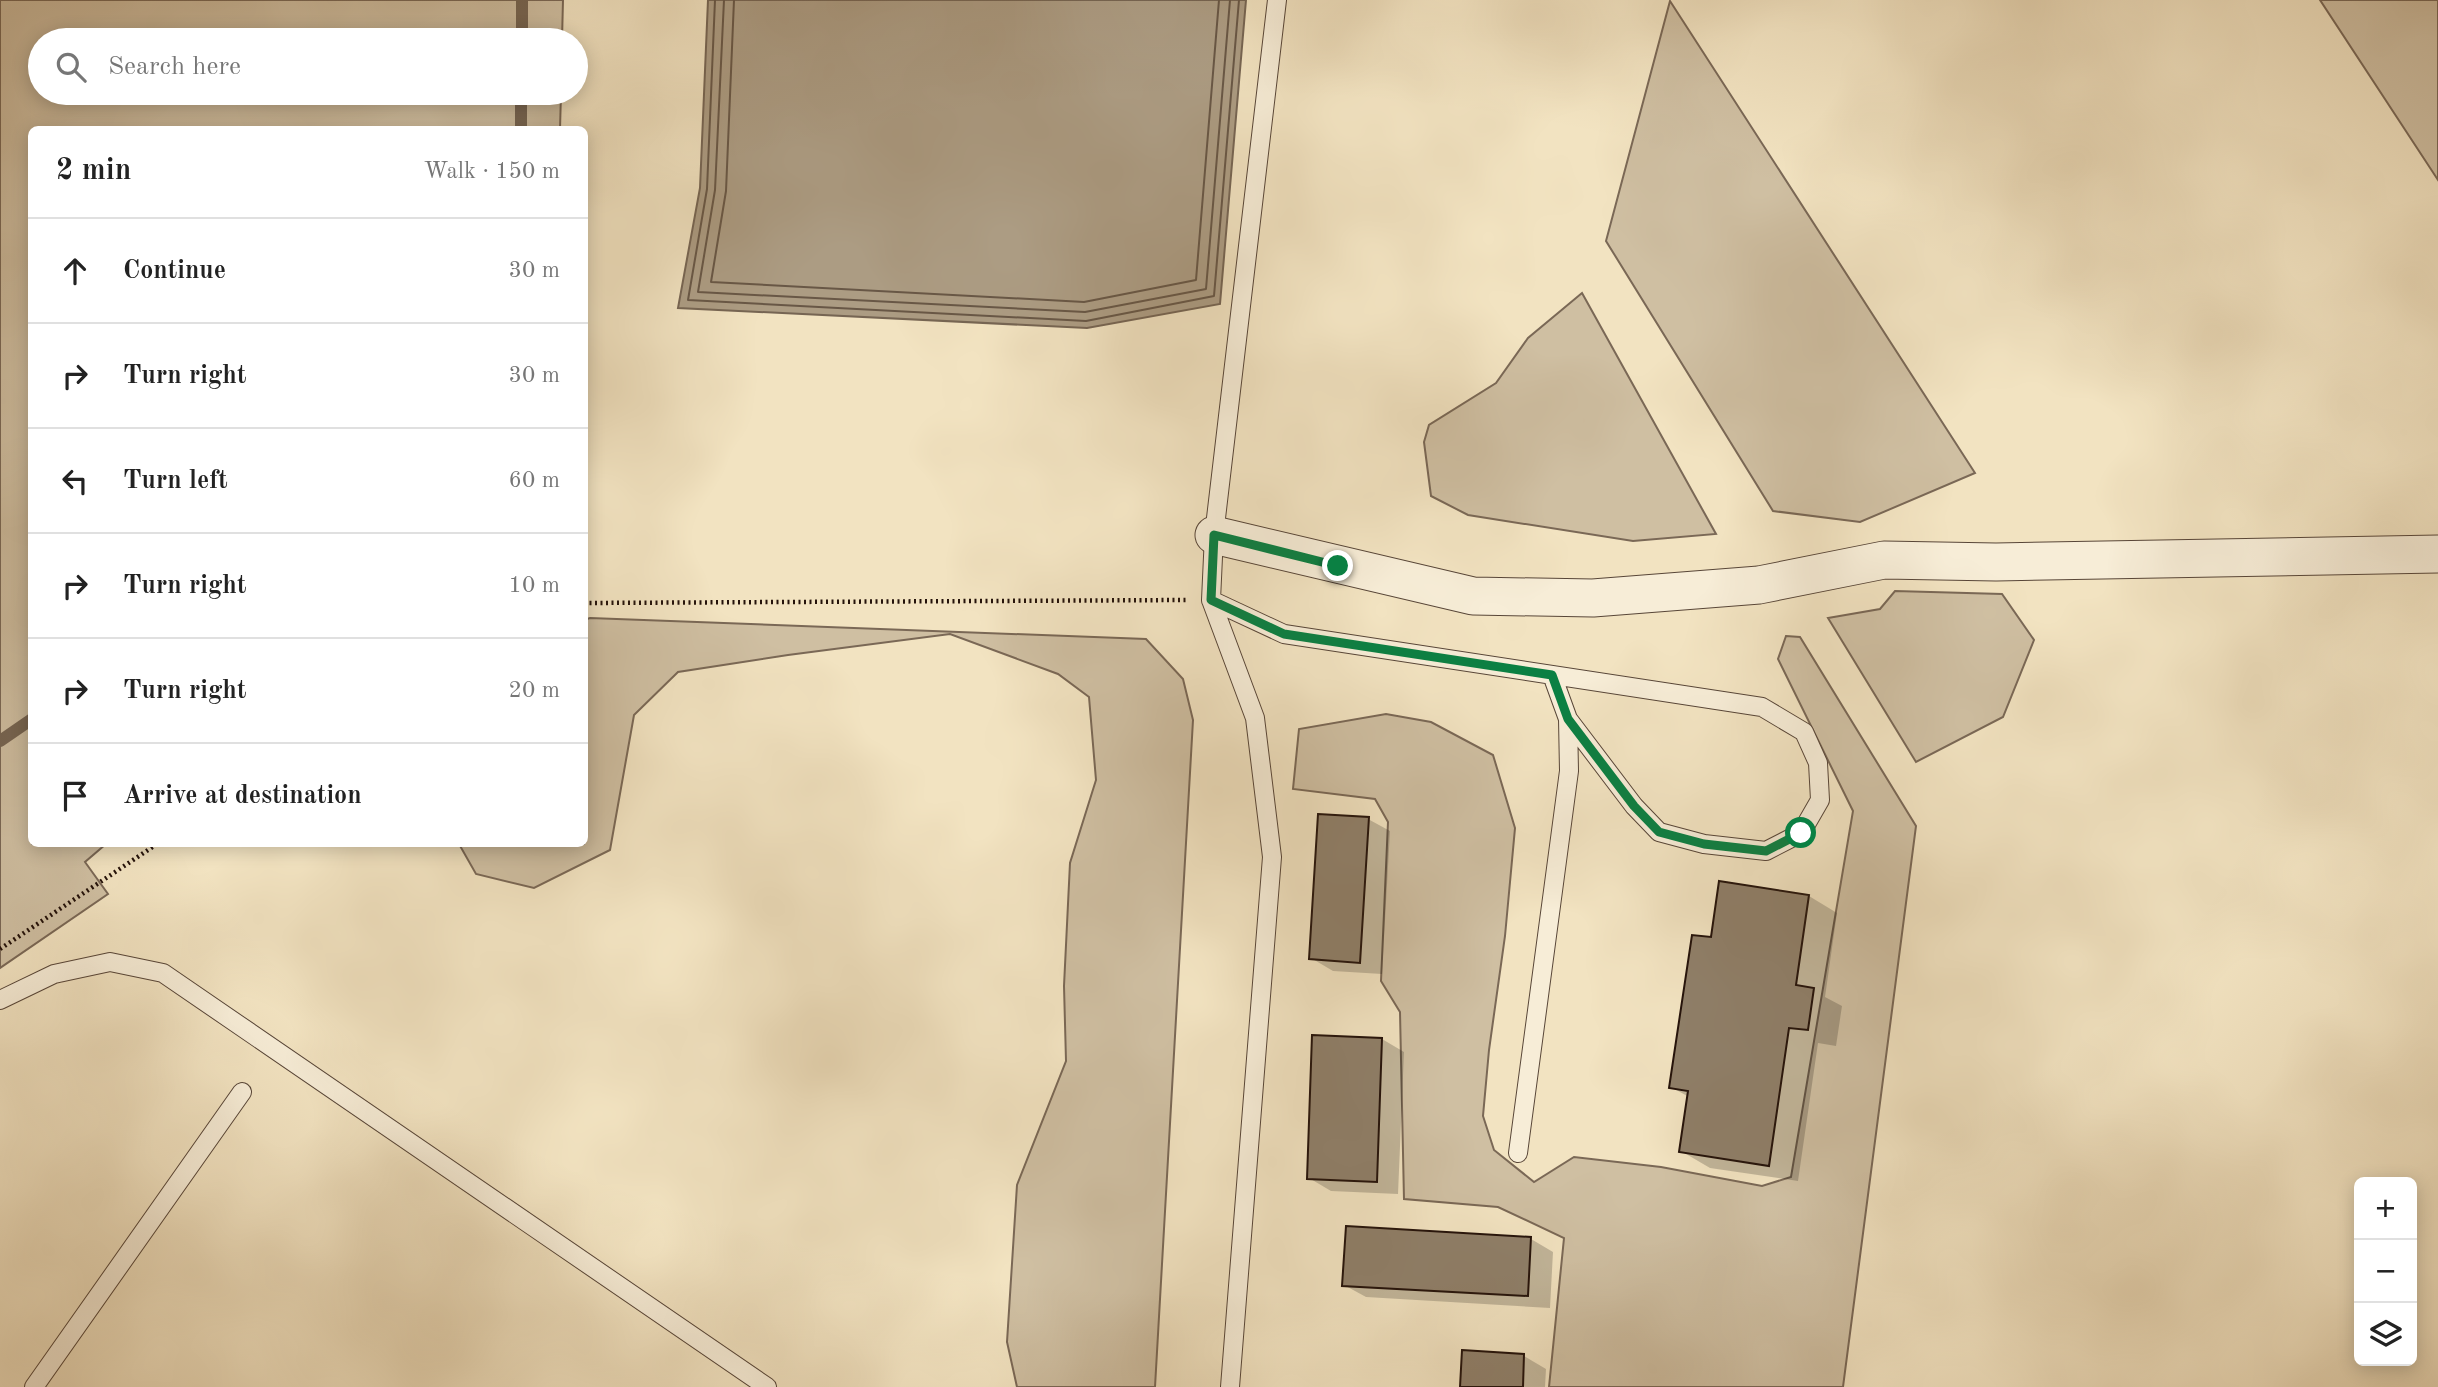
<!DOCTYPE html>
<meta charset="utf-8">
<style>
body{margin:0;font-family:"Old Standard TT",serif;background:#f2f2f2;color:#222}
.controls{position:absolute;right:21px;bottom:21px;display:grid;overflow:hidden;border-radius:10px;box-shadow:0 4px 18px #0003}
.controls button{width:63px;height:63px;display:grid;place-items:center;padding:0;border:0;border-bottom:2px solid #e0e0e0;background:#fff;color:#222;font:35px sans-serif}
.stop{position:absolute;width:21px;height:21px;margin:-16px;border:5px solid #0b8043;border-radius:50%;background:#fff}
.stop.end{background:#0b8043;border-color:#fff;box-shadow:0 2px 7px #0008}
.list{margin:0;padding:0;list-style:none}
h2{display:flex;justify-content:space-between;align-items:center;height:91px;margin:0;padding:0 28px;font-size:30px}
h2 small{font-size:23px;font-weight:400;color:#767676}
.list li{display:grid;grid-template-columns:46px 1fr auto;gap:21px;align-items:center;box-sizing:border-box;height:105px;padding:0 28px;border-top:2px solid #e0e0e0}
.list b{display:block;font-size:26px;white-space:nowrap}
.list em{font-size:23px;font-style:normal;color:#767676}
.icon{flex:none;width:38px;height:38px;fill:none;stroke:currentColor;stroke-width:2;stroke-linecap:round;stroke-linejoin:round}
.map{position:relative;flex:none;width:2438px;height:1387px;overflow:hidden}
.search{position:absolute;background:#fff;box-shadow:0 4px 18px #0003;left:28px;top:28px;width:560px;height:77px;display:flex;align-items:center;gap:18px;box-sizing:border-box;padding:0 24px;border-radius:38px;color:#767676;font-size:26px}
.panel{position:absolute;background:#fff;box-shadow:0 4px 18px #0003;left:28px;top:126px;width:560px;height:721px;border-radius:10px}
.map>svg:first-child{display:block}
.green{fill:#cfbfa2;stroke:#7a6856;stroke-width:2}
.water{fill:#ac9c83;stroke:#766553;stroke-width:2}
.shadow{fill:#0003}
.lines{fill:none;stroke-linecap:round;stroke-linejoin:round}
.shore{stroke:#685746;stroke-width:2}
.stream{stroke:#766553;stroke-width:12}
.building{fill:#8f7f69;stroke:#24120a;stroke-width:2}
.lane-casing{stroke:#584638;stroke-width:20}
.street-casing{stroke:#584638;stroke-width:39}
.path{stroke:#24120a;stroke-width:4.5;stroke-dasharray:2 3.5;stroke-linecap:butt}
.lane{stroke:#f7edd7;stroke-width:18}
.street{stroke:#f7edd7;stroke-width:37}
.route{stroke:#0b8043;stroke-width:9}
</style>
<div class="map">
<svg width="2438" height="1387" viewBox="0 0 2438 1387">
<rect width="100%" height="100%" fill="#f2e3c1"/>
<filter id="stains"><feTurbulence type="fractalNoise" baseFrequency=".00286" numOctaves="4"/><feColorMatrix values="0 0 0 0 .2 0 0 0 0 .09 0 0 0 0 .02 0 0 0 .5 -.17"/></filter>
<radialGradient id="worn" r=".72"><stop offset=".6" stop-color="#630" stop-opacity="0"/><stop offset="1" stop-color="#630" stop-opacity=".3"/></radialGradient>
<!-- green -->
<path class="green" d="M0,0H563L562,40H40V93H561L560,129L32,130V844H106L85,862L108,894L0,968Z
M2320,0H2438V180Z
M1670,1L1975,473L1860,522L1773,511L1606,241Z
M1582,293L1716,534L1633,541L1468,515L1431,496L1424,442L1429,425L1496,383L1528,338Z
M1895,591L2002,594L2034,640L2003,717L1916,762L1828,618L1880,609Z
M590,618L1146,639L1183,679L1193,720L1155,1387H1017L1007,1342L1017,1185L1066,1061L1064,986L1070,863L1096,780L1089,697L1058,674L950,634L788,655L678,672L634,715L610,850L534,888L476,874L459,844H584V620Z
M1786,636L1800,637L1916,826L1843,1387H1549L1564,1238L1498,1207L1404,1199L1400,1012L1381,981L1388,822L1375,799L1293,789L1299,729L1386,714L1431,722L1493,755L1515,828L1505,936L1489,1050L1483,1116L1494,1150L1534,1182L1574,1157L1661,1167L1762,1186L1791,1177L1853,811L1778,659Z"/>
<!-- water -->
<path class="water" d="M708,0H1246L1220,304L1087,328L678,308L700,188Z"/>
<!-- shadow -->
<path class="shadow" d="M1368,819L1390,831L1382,974L1333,971L1311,958Z
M1809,896L1837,913L1825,997L1842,1006L1836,1046L1818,1043L1798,1181L1710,1168L1681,1151L1689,1097L1671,1087L1712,939Z
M1382,1039L1404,1052L1398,1194L1331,1191L1309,1178Z
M1348,1228L1531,1239L1553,1252L1550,1308L1366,1297L1344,1285Z
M1464,1352L1524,1356L1546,1369L1545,1387H1462Z"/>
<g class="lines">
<!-- shore -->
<path class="shore" d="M715,0L707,189L688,300L1086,321L1214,296L1239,0
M724,0L715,190L698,292L1085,312L1206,289L1230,0
M734,0L726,191L711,282L1084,302L1196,280L1219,0"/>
<!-- stream -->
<path class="stream" d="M522,40V0
M521,130V93
M0,741L32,719"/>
</g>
<!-- building -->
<path class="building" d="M1318,814L1369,817L1360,963L1309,959Z
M1719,881L1809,895L1796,985L1814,988L1808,1030L1789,1028L1769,1166L1679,1152L1688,1091L1669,1088L1692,935L1711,937Z
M1312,1035L1382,1038L1377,1182L1307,1179Z
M1346,1226L1531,1237L1528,1296L1342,1286Z
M1462,1350L1524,1354L1523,1387H1460Z"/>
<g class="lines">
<defs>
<path id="lane" d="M1277,0L1214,535L1211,600L1284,634L1762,707L1804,732L1818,763L1820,800L1801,833L1766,851L1704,844L1659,832L1634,806L1568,719
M1211,600L1255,718L1272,857L1230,1387
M0,1000L54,974L110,962L163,973L767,1387
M1518,1153L1569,771L1568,719L1552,675
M34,1387L242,1092"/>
<path id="street" d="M1214,535L1473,596L1593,598L1759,585L1884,560L1996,562L2438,554"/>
</defs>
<!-- lane casing -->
<use href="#lane" class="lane-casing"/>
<!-- street casing -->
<use href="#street" class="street-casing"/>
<!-- path -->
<path class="path" d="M584,603L1186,600
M0,949L157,844"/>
<!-- lane -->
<use href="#lane" class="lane"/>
<!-- street -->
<use href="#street" class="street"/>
</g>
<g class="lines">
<!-- route -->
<path class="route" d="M1338,566L1214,535L1211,600L1284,634L1552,675L1568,719L1634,806L1659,832L1704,844L1766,851L1801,833"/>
</g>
<rect width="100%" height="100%" filter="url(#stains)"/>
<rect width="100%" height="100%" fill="url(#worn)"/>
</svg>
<div class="controls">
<button>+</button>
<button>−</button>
<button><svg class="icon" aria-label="layers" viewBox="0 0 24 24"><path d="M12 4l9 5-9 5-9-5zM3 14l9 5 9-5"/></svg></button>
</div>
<div class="stop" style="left:1801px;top:833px"></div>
<div class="stop end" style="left:1338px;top:566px"></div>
<div class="search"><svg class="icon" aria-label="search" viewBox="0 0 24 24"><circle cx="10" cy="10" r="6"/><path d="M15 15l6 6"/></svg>Search here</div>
<section class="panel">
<h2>2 min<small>Walk · 150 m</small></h2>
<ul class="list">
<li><svg class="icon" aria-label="ahead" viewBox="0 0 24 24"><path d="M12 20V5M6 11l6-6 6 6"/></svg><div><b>Continue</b></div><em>30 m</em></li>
<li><svg class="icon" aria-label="right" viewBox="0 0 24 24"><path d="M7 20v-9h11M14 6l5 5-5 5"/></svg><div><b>Turn right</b></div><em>30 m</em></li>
<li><svg class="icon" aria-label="left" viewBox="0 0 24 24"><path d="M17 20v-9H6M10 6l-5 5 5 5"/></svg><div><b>Turn left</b></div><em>60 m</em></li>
<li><svg class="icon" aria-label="right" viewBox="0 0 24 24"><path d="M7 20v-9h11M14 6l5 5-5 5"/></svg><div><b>Turn right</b></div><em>10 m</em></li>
<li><svg class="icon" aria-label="right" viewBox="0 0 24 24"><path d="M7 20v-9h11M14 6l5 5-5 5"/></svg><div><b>Turn right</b></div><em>20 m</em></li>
<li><svg class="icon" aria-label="arrive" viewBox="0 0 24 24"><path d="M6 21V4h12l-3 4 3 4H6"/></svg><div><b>Arrive at destination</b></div></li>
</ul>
</section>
</div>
